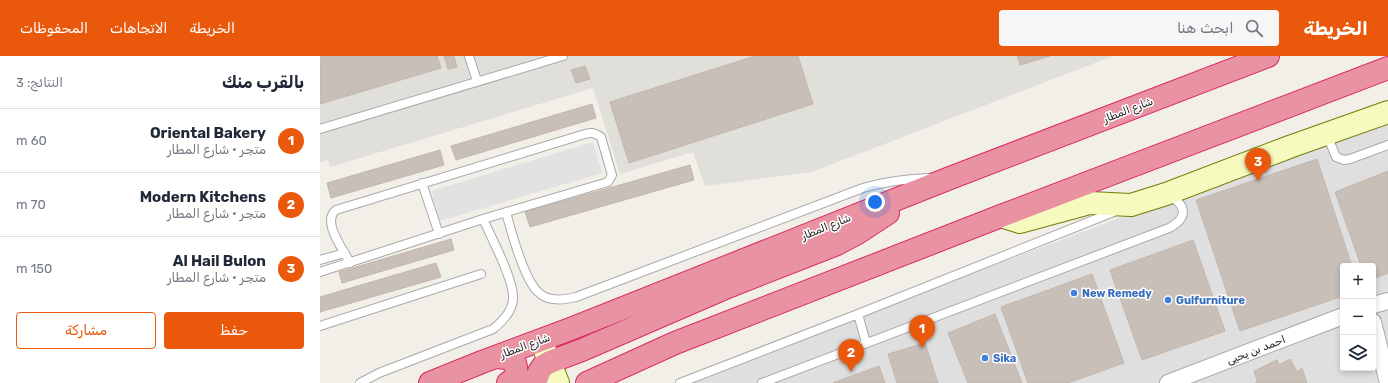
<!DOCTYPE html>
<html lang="ar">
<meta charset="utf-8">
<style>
body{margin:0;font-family:Rubik,"Noto Naskh Arabic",sans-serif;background:#f6f6f7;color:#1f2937;direction:rtl}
.controls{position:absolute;right:12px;bottom:12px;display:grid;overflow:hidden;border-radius:4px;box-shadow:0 2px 6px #0003}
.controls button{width:36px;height:36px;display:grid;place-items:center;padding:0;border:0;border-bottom:1px solid #e0e1e3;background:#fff;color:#1f2937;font:20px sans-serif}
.you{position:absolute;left:555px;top:146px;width:14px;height:14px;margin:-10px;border:3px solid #fff;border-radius:50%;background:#1a73e8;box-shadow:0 0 0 6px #1a73e833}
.badge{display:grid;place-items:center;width:26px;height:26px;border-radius:50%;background:#ea580c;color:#fff;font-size:13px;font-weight:700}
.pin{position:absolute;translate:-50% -33px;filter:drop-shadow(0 1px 2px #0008)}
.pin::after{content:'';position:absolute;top:21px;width:14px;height:12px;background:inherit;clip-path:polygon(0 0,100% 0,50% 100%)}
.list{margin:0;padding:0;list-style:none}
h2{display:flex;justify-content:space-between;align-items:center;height:52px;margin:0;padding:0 16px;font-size:17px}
h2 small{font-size:13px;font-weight:400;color:#747a83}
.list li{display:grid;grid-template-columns:26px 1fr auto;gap:12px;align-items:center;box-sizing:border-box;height:64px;padding:0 16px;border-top:1px solid #e0e1e3}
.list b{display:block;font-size:15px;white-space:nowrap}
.list p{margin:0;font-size:13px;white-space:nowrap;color:#747a83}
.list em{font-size:13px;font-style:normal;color:#747a83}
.actions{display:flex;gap:8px;padding:12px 16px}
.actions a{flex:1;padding:9px 0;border:1px solid #ea580c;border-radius:4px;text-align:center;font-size:14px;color:#ea580c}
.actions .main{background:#ea580c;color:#fff}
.icon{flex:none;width:22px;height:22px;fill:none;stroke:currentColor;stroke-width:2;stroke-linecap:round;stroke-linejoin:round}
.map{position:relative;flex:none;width:1068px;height:327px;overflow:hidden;direction:ltr}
header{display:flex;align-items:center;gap:24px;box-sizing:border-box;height:56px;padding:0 20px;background:#ea580c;color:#fff}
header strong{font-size:19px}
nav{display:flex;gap:22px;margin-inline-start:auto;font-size:14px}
.search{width:280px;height:36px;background:#f6f6f7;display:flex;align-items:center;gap:10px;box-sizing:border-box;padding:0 14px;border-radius:4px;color:#747a83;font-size:15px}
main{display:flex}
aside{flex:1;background:#fff}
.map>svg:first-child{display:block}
.residential{fill:#e0dfdf;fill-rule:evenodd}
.airport{fill:#e1dfda}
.parking{fill:#e2e2e2}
.building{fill:#c7bfb8;stroke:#c4b6ab}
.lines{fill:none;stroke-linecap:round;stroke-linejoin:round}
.lane-casing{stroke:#a9a9a9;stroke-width:10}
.street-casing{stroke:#a9a9a9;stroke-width:18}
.secondary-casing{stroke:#707d05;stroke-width:24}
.highway-casing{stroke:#dc2a67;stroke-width:24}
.lane{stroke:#fff;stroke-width:8}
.street{stroke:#fff;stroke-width:16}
.secondary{stroke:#f7fabf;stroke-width:22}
.highway{stroke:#e892a2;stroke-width:22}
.shop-dot{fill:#3f7fe0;stroke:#fff;stroke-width:1.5}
.labels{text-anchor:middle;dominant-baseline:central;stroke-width:3;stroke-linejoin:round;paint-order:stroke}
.street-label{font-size:11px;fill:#222;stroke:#fff}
.shop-label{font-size:11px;font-weight:bold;fill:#366cbe;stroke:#fff;text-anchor:start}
</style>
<header>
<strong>الخريطة</strong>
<div class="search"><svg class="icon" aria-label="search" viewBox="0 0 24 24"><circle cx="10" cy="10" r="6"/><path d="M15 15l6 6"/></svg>ابحث هنا</div>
<nav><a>الخريطة</a><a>الاتجاهات</a><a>المحفوظات</a></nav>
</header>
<main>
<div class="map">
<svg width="1068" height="327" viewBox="0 0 1068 327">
<rect width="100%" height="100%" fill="#f2efe9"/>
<!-- residential -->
<path class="residential" d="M1068,61V327H361ZM1023,210H1053V312H1023Z"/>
<!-- airport -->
<path class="airport" d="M0,0H793L492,116L385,130L373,96L300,118L273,32L10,111L8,104L0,106Z"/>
<!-- parking -->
<path class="parking" d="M273,86L282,117L120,165L111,135Z"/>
<!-- building -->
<path class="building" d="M0,0H117L121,12L0,48Z
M124,0H134L137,11L128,13Z
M435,0H478L493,48L309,107L290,46Z
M697,0H730L700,9Z
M265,10L270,23L256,27L251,14Z
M272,48L276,62L136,104L131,90Z
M120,94L124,109L11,142L7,127Z
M997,103L1032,210H1023V240L920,275L876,144Z
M370,109L374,124L210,171L205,156Z
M1068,115V217L1053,223V210H1041L1015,136Z
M131,183L134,194L22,227L19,216Z
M873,184L905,275L822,304L790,214Z
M116,207L121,221L0,256V241Z
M772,218L804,307L748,327H708L681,251Z
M675,258L702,327H648L628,277Z
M605,287L618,327H577L568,298Z
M970,303L977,316L982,312L987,327H936V326L937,325L934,315L957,304L959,309Z
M559,310L565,327H513Z"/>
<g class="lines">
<defs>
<path id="lane" d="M149,0L157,25
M0,73L243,0
M1007,79L1016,101L1024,104L1030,103L1068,89
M102,127L119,178
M186,156C191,175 204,223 218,236C228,246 243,244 256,241L543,132C566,125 585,123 609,122
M0,204L25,197
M0,216L163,163L288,126L292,119L281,81C275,77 272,76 265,78L16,154C1,166 24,194 30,207
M538,258L546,287
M0,270L161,218
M40,327L59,317L173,273C183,265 193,255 193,242C194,224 171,181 163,163
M360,327L538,258L796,155
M442,327L849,172C868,162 867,149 849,140"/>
<path id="street" d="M1053,249L1068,245
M1053,266L1068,327
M848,327L1023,260"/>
<path id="secondary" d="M681,160L700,166L770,147L811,149L846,138L972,90L1068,56
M221,285L238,327"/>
<path id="highway" d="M176,301L187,302L195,307C198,316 196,322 188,327
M110,327L162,306L253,272L630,122L948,0
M215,327L219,316L223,310L230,306L262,294L410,230L517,188L536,178L568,157
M267,327L355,287L681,160L1068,12"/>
</defs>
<!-- lane casing -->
<use href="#lane" class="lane-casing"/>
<!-- street casing -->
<use href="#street" class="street-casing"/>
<!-- secondary casing -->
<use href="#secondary" class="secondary-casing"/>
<!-- highway casing -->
<use href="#highway" class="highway-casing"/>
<!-- lane -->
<use href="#lane" class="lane"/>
<!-- street -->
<use href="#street" class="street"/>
<!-- secondary -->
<use href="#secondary" class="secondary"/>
<!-- highway -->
<use href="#highway" class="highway"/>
</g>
<!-- markers -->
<g class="shop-dot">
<circle cx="754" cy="237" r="4"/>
<circle cx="848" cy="244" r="4"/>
<circle cx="665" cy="302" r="4"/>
</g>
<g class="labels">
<!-- street labels -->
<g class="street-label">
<text transform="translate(808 54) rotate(-21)">شارع المطار</text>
<text transform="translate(506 171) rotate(-22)">شارع المطار</text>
<text transform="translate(205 290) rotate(-20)">شارع المطار</text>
<text transform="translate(936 294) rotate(-21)">احمد بن يحيى</text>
</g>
<!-- shop labels -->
<g class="shop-label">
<text x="762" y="237">New Remedy</text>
<text x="856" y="244">Gulfurniture</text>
<text x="673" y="302">Sika</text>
</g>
</g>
</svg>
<div class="controls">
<button>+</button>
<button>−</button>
<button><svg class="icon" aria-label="layers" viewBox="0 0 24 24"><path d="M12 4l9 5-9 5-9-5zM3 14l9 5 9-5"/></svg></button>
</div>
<div class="you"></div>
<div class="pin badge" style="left:602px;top:292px">1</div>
<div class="pin badge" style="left:531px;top:316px">2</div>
<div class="pin badge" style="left:938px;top:125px">3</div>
</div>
<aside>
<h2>بالقرب منك<small>النتائج: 3</small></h2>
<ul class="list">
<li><span class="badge">1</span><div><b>Oriental Bakery</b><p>متجر · شارع المطار</p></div><em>60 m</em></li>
<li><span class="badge">2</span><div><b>Modern Kitchens</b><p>متجر · شارع المطار</p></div><em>70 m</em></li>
<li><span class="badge">3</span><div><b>Al Hail Bulon</b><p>متجر · شارع المطار</p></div><em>150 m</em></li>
</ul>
<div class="actions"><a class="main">حفظ</a><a>مشاركة</a></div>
</aside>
</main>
